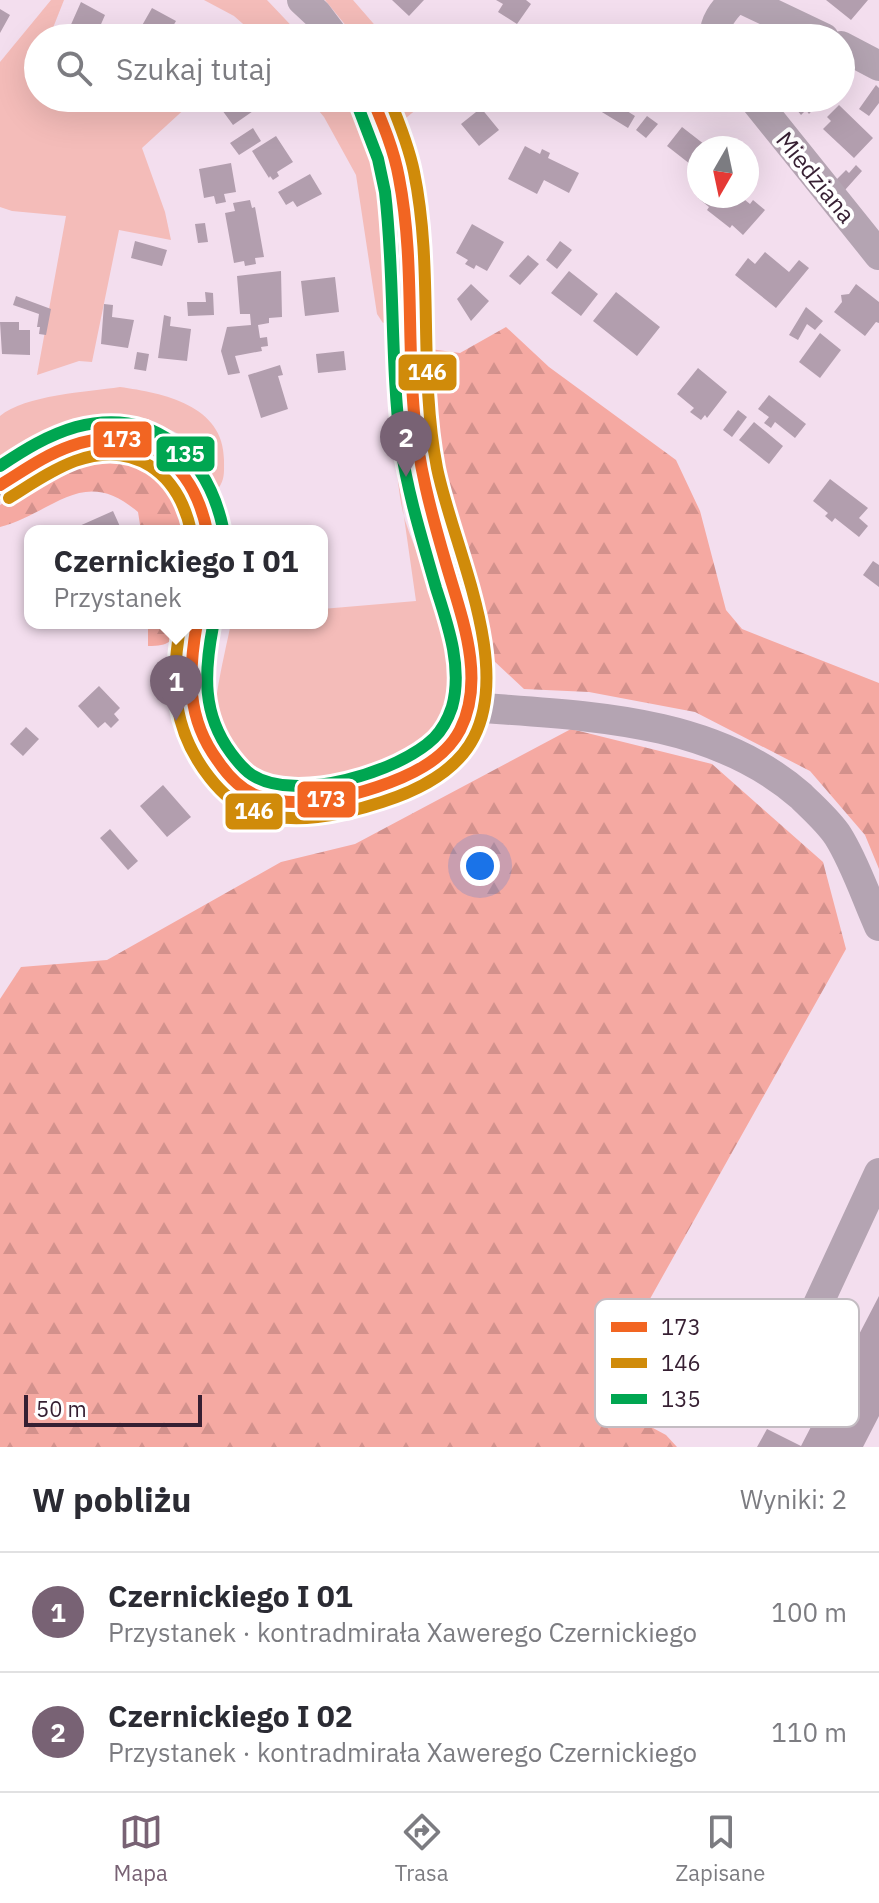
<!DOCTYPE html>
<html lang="pl">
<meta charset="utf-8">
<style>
body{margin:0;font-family:"IBM Plex Sans",sans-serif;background:#f2f2f3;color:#2b2b33}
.compass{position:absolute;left:687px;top:136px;width:72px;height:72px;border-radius:50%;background:#fff;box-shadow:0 8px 32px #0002;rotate:189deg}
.scale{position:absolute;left:24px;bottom:20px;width:178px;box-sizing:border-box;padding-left:8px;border:4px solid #361f32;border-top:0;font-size:22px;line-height:28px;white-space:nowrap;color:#361f32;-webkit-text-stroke:6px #fff;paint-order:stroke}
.you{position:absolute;left:480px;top:866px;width:28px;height:28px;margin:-20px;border:6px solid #fff;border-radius:50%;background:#1a73e8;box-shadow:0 0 0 12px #1a73e833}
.badge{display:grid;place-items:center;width:52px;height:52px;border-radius:50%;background:#786274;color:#fff;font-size:26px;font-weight:700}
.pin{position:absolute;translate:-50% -66px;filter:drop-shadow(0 2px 4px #0008)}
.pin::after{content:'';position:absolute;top:42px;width:28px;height:24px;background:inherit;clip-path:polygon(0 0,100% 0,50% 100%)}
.popup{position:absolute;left:24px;top:525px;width:304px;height:104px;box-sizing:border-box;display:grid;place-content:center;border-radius:16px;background:#fff;filter:drop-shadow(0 2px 6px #0005);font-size:26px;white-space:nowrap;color:#7c7c81}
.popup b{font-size:30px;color:#2b2b33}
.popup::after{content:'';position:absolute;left:50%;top:100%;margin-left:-16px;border:16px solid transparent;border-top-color:#fff}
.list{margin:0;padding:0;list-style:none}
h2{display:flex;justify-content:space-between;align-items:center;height:104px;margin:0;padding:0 32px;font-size:34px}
h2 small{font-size:26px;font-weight:400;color:#7c7c81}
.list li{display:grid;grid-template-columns:52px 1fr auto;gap:24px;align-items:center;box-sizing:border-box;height:120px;padding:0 32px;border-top:2px solid #e1e1e2}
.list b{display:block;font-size:30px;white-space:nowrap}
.list p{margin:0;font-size:26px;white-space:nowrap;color:#7c7c81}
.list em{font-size:26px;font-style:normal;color:#7c7c81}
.icon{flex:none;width:44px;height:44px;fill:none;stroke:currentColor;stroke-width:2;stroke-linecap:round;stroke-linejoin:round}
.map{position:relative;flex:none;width:879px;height:1447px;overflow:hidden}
.search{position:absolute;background:#fff;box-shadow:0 8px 32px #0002;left:24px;right:24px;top:24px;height:88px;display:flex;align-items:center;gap:20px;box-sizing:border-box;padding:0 28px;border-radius:44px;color:#7c7c81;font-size:30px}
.sheet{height:344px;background:#fff}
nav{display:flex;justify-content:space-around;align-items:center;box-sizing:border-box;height:112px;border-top:2px solid #e1e1e2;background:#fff;font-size:22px;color:#7c7c81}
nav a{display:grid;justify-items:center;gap:4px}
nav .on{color:#786274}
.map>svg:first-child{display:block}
.green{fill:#f4bcb9}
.forest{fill:url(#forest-firs)}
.building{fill:#b29eae}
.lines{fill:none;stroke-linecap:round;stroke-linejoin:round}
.minor{stroke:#b4a4b2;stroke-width:30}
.bus-1-casing{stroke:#fff;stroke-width:18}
.bus-2-casing{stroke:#fff;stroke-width:18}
.bus-3-casing{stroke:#fff;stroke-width:18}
.bus-1{stroke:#f26522;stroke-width:12}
.bus-2{stroke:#d08b0a;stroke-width:12}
.bus-3{stroke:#00a651;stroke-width:12}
.labels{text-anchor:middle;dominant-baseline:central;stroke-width:8;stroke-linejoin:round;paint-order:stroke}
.street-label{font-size:24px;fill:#361f32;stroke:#fff}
.key{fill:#fff;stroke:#c3bcc2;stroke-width:2}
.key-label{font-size:22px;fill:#361f32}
.line-badge{stroke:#fff;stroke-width:3}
.badge-label{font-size:22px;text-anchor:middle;font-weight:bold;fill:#fff}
</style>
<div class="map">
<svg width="879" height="1447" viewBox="0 0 879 1447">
<defs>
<pattern id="forest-firs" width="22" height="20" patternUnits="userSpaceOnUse" patternTransform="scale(2)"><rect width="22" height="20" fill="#f5a9a2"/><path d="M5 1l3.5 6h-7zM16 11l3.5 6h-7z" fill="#d3918c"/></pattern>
</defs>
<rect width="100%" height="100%" fill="#f3deee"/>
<!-- green -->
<path class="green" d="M51,0H64L49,38H38V98H174L190,104L142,148L165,212L171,240L119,230L92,362L79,361L37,375L66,216L12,211L0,207V62Z
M204,0H267L303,38H259L234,16Z
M325,0H353L386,38H356Z
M308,98H344L370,145L376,173L391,306L390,319L383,323L377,314L356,175L324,117Z
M388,98H430L400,123Z
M120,387C163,393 224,405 224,460C224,473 225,480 217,490C212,464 194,439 168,429C159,425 149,420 139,418C90,405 41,440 0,463V416C25,395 87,392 120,387Z
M395,454C398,477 399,504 407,526C423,574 463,637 453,688C449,710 438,732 421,745C394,767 330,790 295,787C256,783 224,750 216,713C213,701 228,639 231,623H322V609L416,601Z"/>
<!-- forest -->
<path class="forest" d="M506,327L549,367L676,460L700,511L726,610L742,629L879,683V869L865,835L810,771L695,712L589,692L524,689L493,660L443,476L430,349L460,353Z
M106,456C154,466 184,477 192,531H141L138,512C83,464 54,513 0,527V505L72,461Z
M148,623H180C172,642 170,646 148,646Z
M571,729L712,764L823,862L846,949L595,1397L666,1435L677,1447H0V999L21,967L107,960L281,862L355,844Z"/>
<!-- building -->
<path class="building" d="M392,0H424L409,16Z
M496,0H526L531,4L517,24L498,12L503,4Z
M826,0H868L851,20Z
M81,2L105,15L95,38H65Z
M152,8L176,21L166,38H156L140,29Z
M0,9L10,15L0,33Z
M876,85L879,88V103L869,116L859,109Z
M216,98H248L256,109L233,125L214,99Z
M597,98H606L635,116L628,128L592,106Z
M635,98H655L648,108Z
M787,98H823L809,114L806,110L801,115Z
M839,105L873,138L854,158L823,129L831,121L827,117Z
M481,108L499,130L479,146L461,124Z
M647,116L658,124L646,138L636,130Z
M682,127L709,148H699V171L667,146Z
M253,128L261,141L239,155L230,143Z
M276,136L293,162L277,172L279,176L273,180L270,176L269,178L252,151Z
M525,146L540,154L542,149L550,153L548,158L579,173L569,193L544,180L537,194L508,179Z
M231,163L236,192L224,194L226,202L216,204L214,196L204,198L199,169Z
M856,165L862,171L845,190L836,180L846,170L849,173Z
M310,174L322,194L297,207L293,201L286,205L278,192Z
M699,196H740L750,204L753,200L765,210L743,235L732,225L730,228L707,210L709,207L698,198Z
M250,200L252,208L255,207L264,257L255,258L256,264L245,266L244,261L234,263L225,213L235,211L233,203Z
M205,223L208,242L198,243L195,224Z
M472,224L504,242L487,271L476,265L474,269L465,264L468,260L456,253Z
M135,241L167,250L162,266L131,258Z
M560,241L572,250L557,269L546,260Z
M765,252L789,272L799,260L809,268L776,308L735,275L748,258L755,264Z
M528,255L539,264L520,285L509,276Z
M281,271L282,317L269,318V323L258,325L260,338L267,337L268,346L261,347L262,351L235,356L240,373L228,375L221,351L227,327L251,325L250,314H240L237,276Z
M569,271L598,294L581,316L551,293Z
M335,277L339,312L305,316L301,281Z
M471,284L489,301L471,321L457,299Z
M856,284L879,302V323L876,322L865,336L834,312L842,302L841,295L849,294Z
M205,292L213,293L214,315L188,316L187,302H206Z
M616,292L660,327L637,356L593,321Z
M16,296L51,309L46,335L39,334L40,327H37L39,314L13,305Z
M104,304L113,305L112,317L134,320L128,348L101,344Z
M806,307L823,321L815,330L807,324L798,340L789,335Z
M164,315L171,317L170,326L191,329L187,361L158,358Z
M0,322H19V330H30V355L2,354Z
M820,333L841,350L820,378L799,362Z
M344,351L346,370L318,373L316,354Z
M137,352L149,354L146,371L134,369Z
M280,365L283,375L278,376L288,409L261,418L248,375Z
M698,368L727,392L707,418L705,415L701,420L690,412L694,408L677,394Z
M769,395L806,424L795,438L775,422L771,428L764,423L769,417L758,409Z
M738,410L747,417L732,437L723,430Z
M754,422L783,446L769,464L739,440Z
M830,479L868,508L859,518L868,526L859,537L835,518L832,522L825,516L828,513L813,501Z
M113,511L122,531H79L77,527Z
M873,561L879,565V587L863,575Z
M99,686L120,708L114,714L119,720L111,728L105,722L98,728L78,706Z
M26,727L39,739L23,756L10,744Z
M163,785L191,817L167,837L140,806Z
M110,829L138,861L128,870L100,838Z
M879,1296V1416L863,1447H757L767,1429L801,1446Z"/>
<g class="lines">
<!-- minor -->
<path class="minor" d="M302,0L317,14L335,38
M744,0L824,38
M715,38C713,23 724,10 734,0
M841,46L879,66
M753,98L879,255
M0,485C27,468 51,450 83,442C146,425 200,468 207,531
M197,623C191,653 189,688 195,719C200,739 225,776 242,788C276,813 347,798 383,785C410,776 446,757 460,730C487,676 460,615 445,560C434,522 422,483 417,443C406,359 413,273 401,190C397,159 384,127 372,98
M470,707C583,716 711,717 801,796C813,808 829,822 838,836C855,863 866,897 879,926
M782,1382L879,1173"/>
<defs>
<path id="bus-1" d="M0,485C23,471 45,455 71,446C142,421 193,462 207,531
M197,623C188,674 186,718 218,761C228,776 241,790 258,796C295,809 341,799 377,787C407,777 444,761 460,730C487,677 460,613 445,560C431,512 418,464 414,413C407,335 414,255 399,178C394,150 383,124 372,98"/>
<path id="bus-2" d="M9,498C30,485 51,470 75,461C134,440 178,472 191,531
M181,623C170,681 172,730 210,778C221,792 234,805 252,811C293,826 342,815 382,802C417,791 457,771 474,737C512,662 453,546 437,468C418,370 434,269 414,172C409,147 399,122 389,98"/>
<path id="bus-3" d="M0,466C24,450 48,435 76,427C154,407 207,455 223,528
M213,626C204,673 202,714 231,753C237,761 244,770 252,775C296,803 399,772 434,738C443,729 448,719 452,707C463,668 448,625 436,588C423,542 408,495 401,447C390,362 395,277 385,192L378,159L357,104"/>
</defs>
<!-- bus-1 casing -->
<use href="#bus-1" class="bus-1-casing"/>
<!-- bus-2 casing -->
<use href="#bus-2" class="bus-2-casing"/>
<!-- bus-3 casing -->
<use href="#bus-3" class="bus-3-casing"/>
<!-- bus-1 -->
<use href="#bus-1" class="bus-1"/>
<!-- bus-2 -->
<use href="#bus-2" class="bus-2"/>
<!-- bus-3 -->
<use href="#bus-3" class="bus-3"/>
</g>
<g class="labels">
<!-- street labels -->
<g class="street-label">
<text transform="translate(816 177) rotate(51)">Miedziana</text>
</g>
</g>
<!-- legend -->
<rect x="595" y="1299" width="264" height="128" rx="12" class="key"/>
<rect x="611" y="1322" width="36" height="10" fill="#f26522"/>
<rect x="611" y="1358" width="36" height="10" fill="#d08b0a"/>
<rect x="611" y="1394" width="36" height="10" fill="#00a651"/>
<g class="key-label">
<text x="661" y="1335">173</text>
<text x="661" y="1371">146</text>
<text x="661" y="1407">135</text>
</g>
<g class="line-badge">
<rect x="397" y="353" width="61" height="39" rx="8" fill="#d08b0a"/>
<rect x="92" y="420" width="61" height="39" rx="8" fill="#f26522"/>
<rect x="155" y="435" width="61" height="38" rx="8" fill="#00a651"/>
<rect x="296" y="780" width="61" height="39" rx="8" fill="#f26522"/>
<rect x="224" y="792" width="60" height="39" rx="8" fill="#d08b0a"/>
</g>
<g class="badge-label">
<text x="427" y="380">146</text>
<text x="122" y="447">173</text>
<text x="185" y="462">135</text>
<text x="326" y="807">173</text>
<text x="254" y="819">146</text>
</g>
</svg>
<svg class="compass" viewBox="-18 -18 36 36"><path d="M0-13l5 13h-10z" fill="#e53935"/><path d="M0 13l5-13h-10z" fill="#7c7c81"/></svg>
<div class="scale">50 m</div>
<div class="you"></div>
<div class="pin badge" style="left:176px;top:721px">1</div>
<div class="popup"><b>Czernickiego I 01</b>Przystanek</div>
<div class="pin badge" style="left:406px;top:477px">2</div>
<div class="search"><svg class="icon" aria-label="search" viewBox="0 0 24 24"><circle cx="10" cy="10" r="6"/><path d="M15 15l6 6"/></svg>Szukaj tutaj</div>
</div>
<section class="sheet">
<h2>W pobliżu<small>Wyniki: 2</small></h2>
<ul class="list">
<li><span class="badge">1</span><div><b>Czernickiego I 01</b><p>Przystanek · kontradmirała Xawerego Czernickiego</p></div><em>100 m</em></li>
<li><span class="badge">2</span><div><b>Czernickiego I 02</b><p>Przystanek · kontradmirała Xawerego Czernickiego</p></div><em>110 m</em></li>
</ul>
</section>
<nav>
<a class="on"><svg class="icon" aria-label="map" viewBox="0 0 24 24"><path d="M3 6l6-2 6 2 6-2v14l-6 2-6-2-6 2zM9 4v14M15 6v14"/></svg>Mapa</a>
<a><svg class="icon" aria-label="directions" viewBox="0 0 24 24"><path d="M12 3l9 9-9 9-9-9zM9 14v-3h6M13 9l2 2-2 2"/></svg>Trasa</a>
<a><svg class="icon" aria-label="saved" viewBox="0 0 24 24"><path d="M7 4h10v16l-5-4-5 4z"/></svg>Zapisane</a>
</nav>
